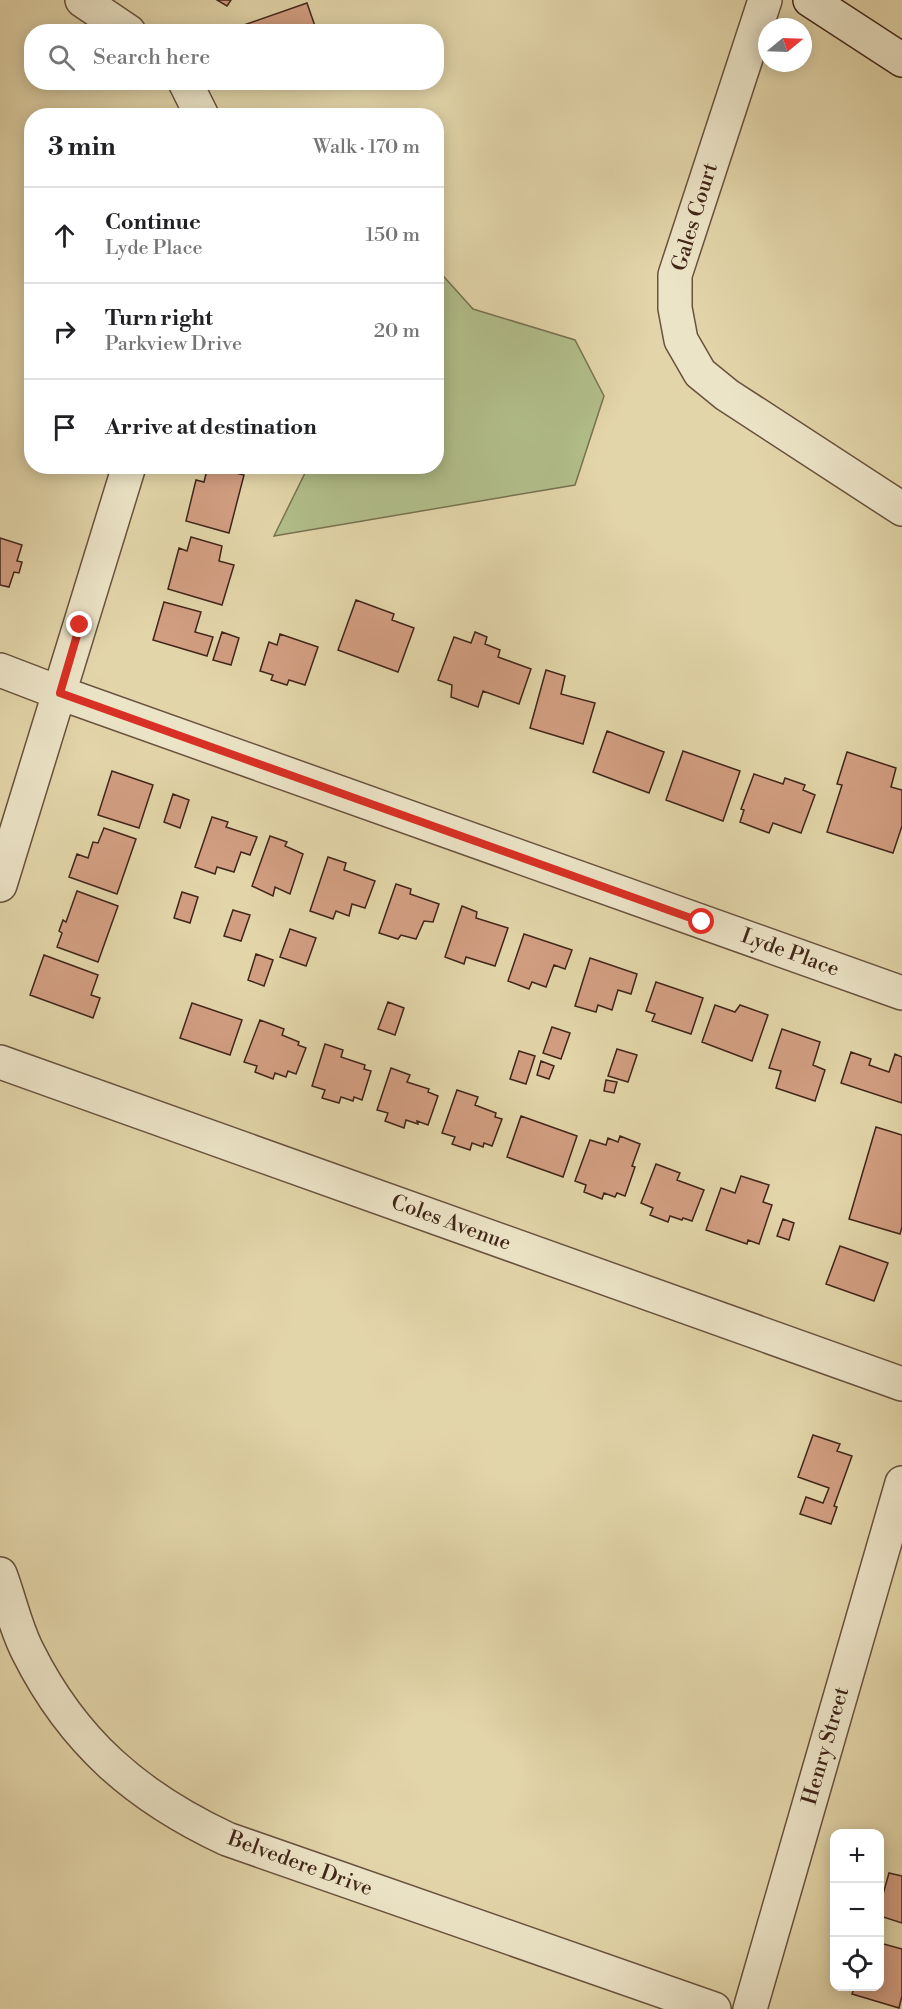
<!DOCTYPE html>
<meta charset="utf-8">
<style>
body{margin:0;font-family:"Libre Bodoni",serif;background:#f2f2f2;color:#202124}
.controls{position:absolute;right:18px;bottom:18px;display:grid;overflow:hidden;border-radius:12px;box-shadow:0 3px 15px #0003}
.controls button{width:54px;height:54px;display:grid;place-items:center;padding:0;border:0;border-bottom:2px solid #e0e0e0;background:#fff;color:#202124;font:30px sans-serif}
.compass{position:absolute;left:758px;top:18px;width:54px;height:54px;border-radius:50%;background:#fff;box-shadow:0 3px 15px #0003;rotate:71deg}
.stop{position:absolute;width:18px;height:18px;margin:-14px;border:4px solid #d93025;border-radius:50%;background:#fff}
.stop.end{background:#d93025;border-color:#fff;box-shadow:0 2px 6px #0008}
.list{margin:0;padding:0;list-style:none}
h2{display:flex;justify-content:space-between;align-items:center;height:78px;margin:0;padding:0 24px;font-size:26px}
h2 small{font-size:20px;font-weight:400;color:#757577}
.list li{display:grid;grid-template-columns:39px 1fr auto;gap:18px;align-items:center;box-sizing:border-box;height:96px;padding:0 24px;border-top:2px solid #e0e0e0}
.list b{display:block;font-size:22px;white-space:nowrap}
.list p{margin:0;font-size:20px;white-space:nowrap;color:#757577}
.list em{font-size:20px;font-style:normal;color:#757577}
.icon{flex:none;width:33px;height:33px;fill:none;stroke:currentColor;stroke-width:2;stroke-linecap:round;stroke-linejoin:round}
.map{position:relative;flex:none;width:902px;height:2009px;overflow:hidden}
.search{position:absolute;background:#fff;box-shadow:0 3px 15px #0003;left:24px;top:24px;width:420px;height:66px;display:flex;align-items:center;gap:15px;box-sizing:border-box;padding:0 21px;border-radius:24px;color:#757577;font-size:22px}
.panel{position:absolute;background:#fff;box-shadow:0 3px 15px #0003;left:24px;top:108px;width:420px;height:366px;border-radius:24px}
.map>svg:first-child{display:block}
.green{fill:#b1be8a;stroke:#797252;stroke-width:1.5}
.building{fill:#d29e82;stroke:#41261a;stroke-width:1.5}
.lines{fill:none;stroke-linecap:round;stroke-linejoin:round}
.street-casing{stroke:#69523e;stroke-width:36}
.secondary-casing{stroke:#41261a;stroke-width:36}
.street{stroke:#ece4c7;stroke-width:33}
.secondary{stroke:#ece4c7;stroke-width:33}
.route{stroke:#d93025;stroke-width:8}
.labels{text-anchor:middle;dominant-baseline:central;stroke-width:4.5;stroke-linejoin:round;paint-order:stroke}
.street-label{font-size:21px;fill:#41261a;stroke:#ece4c7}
</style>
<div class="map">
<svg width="902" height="2009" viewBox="0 0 902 2009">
<rect width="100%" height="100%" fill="#e2d5a9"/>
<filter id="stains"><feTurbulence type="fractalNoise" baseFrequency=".00333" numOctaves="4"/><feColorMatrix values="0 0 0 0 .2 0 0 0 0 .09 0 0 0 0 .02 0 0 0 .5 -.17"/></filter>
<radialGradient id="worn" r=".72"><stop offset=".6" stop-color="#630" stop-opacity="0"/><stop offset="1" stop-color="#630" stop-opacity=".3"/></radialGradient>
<!-- green -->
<path class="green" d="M437,269L473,309L575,340L604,396L575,485L274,536L308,467L436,466Z"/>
<!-- building -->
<path class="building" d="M217,0H231L227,6Z
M307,3L317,32H247L244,25Z
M208,466L244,475L229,533L186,521L196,480L204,482Z
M191,537L222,546L219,561L234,565L222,605L168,589L179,548L187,551Z
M0,538L22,545L17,561L22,562L19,573L14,572L9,587L0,585Z
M356,600L394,614L392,620L414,628L398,672L338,650Z
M164,602L201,612L195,632L213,637L207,656L153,640Z
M222,632L239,638L231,665L213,660Z
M475,632L487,637L485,644L500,650L498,657L531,669L519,704L483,691L478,707L451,697L452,685L438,680L454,637L471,643Z
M280,634L318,647L305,685L289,680L287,685L271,680L273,675L260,671L269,642L277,645Z
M546,670L565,676L561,694L595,703L583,744L530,728Z
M607,731L664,752L649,793L593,772Z
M683,751L740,771L723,821L666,800Z
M847,752L896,768L891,787L902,790V826L893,853L827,832L842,785L837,784Z
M112,771L153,785L139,828L98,815Z
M754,774L783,784L785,778L805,785L803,790L815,795L801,833L773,823L769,833L740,822L744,810L741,809Z
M173,794L189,800L180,828L164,822Z
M212,817L228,822L226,827L257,837L250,855L241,852L234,872L217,867L215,874L195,867Z
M104,828L136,839L117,894L69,877L77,854L88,858L93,842L98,843Z
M270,836L287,842L285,846L303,854L290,894L275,887L273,896L252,886Z
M328,857L346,863L344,870L375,881L365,908L352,904L349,916L336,911L333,919L310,911Z
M396,884L411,889L410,894L439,904L433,922L424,921L416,939L401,935L398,939L379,933Z
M77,891L118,906L98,962L57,947L62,933L59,931L63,920L66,922Z
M182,892L198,897L190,923L174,918Z
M462,906L477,912L476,918L508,928L495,966L466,957L464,964L445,957Z
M233,910L250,915L241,941L224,936Z
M290,929L316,938L306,966L280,957Z
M524,934L572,950L565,969L554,965L546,987L532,982L529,989L508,981Z
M256,954L273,960L264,986L248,980Z
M44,955L98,975L91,995L100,998L93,1018L30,995Z
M590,958L637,974L631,994L618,990L612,1010L598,1005L596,1012L575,1006Z
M656,982L703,998L691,1034L652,1021L655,1014L646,1011Z
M388,1002L404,1008L395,1035L378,1029Z
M192,1003L242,1020L230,1055L180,1038Z
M715,1005L735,1012L740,1005L768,1015L752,1061L702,1042Z
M260,1020L284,1029L282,1035L299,1042L298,1045L306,1048L296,1074L288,1071L286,1077L275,1073L273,1079L255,1072L257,1066L244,1062Z
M552,1027L570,1033L561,1059L543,1053Z
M782,1029L820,1042L813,1065L825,1070L815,1101L776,1088L781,1071L769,1068Z
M325,1044L343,1050L341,1057L365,1065L364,1069L371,1071L362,1100L354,1097L353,1101L341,1097L339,1103L322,1098L325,1090L312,1086Z
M617,1049L637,1055L628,1082L608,1076Z
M519,1051L535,1056L526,1084L510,1079Z
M851,1052L871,1059L869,1065L889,1072L895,1054L902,1057V1103L841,1083Z
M541,1061L554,1066L549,1079L537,1075Z
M391,1068L410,1075L407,1082L429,1089L428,1092L438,1096L428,1125L417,1121L418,1124L406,1120L404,1128L385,1121L388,1113L377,1110Z
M606,1080L617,1082L614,1093L604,1091Z
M457,1090L478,1097L475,1105L496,1113L495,1117L502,1119L492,1146L484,1143L483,1147L472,1143L470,1150L452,1144L455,1137L442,1133Z
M521,1116L577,1136L563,1177L507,1157Z
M876,1127L902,1135V1227L900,1234L849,1219Z
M620,1136L640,1144L632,1166L635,1167L625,1196L617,1193L615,1197L604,1193L602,1199L584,1192L586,1185L575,1181L590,1140L606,1145L608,1138L618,1142Z
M656,1164L680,1173L677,1180L704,1190L692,1221L683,1218L682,1220L670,1216L668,1222L650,1215L653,1208L641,1203Z
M741,1176L769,1185L763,1202L772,1205L759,1244L748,1240L747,1244L706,1230L721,1188L735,1193Z
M783,1219L794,1223L789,1240L777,1236Z
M840,1246L888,1263L874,1301L826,1284Z
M813,1435L840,1444L837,1451L852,1456L834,1506L837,1507L831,1524L800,1514L806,1497L823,1503L829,1488L798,1477Z
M889,1873L902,1876V1923L880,1916V1905Z
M880,1943L902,1949V1996L899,2008L852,1994L855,1986H880Z"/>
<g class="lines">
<defs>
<path id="street" d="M82,0L129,32
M765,0L675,275V308L681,340L700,373L727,395L902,509
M185,82L202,116
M0,670L60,693L902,993
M0,885L129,466
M0,1062L902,1384
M0,1574C10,1600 15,1627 28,1652C73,1742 137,1797 227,1839L714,2009
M750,2009L902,1483"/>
<path id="secondary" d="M810,0L902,60"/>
</defs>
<!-- street casing -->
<use href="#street" class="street-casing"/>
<!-- secondary casing -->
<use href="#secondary" class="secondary-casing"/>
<!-- street -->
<use href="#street" class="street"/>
<!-- secondary -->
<use href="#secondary" class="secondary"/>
</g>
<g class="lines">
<!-- route -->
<path class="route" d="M80,625L60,693L702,922"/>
</g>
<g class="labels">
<!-- street labels -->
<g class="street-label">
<text transform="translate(695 217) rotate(-73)">Gales Court</text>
<text transform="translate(790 953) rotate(20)">Lyde Place</text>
<text transform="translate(451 1223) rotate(20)">Coles Avenue</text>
<text transform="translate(826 1746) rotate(-74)">Henry Street</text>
<text transform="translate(300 1864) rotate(20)">Belvedere Drive</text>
</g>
</g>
<rect width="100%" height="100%" filter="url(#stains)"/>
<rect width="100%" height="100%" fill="url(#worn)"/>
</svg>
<div class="controls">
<button>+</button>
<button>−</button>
<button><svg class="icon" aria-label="locate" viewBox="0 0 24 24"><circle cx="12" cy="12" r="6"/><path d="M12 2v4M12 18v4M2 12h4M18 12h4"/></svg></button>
</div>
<svg class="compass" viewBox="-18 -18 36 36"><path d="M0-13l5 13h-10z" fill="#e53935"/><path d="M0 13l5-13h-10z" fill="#757577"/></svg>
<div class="stop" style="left:702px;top:922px"></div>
<div class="stop end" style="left:80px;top:625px"></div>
<div class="search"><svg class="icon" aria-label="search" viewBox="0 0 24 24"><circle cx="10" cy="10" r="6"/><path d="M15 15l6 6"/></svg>Search here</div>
<section class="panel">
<h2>3 min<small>Walk · 170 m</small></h2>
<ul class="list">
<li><svg class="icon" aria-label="ahead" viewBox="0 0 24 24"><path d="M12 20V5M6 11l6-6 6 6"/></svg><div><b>Continue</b><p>Lyde Place</p></div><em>150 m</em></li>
<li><svg class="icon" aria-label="right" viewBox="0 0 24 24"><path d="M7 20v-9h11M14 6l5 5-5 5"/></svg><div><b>Turn right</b><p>Parkview Drive</p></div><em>20 m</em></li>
<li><svg class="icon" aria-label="arrive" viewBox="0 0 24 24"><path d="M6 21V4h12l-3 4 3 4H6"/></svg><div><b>Arrive at destination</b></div></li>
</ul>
</section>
</div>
